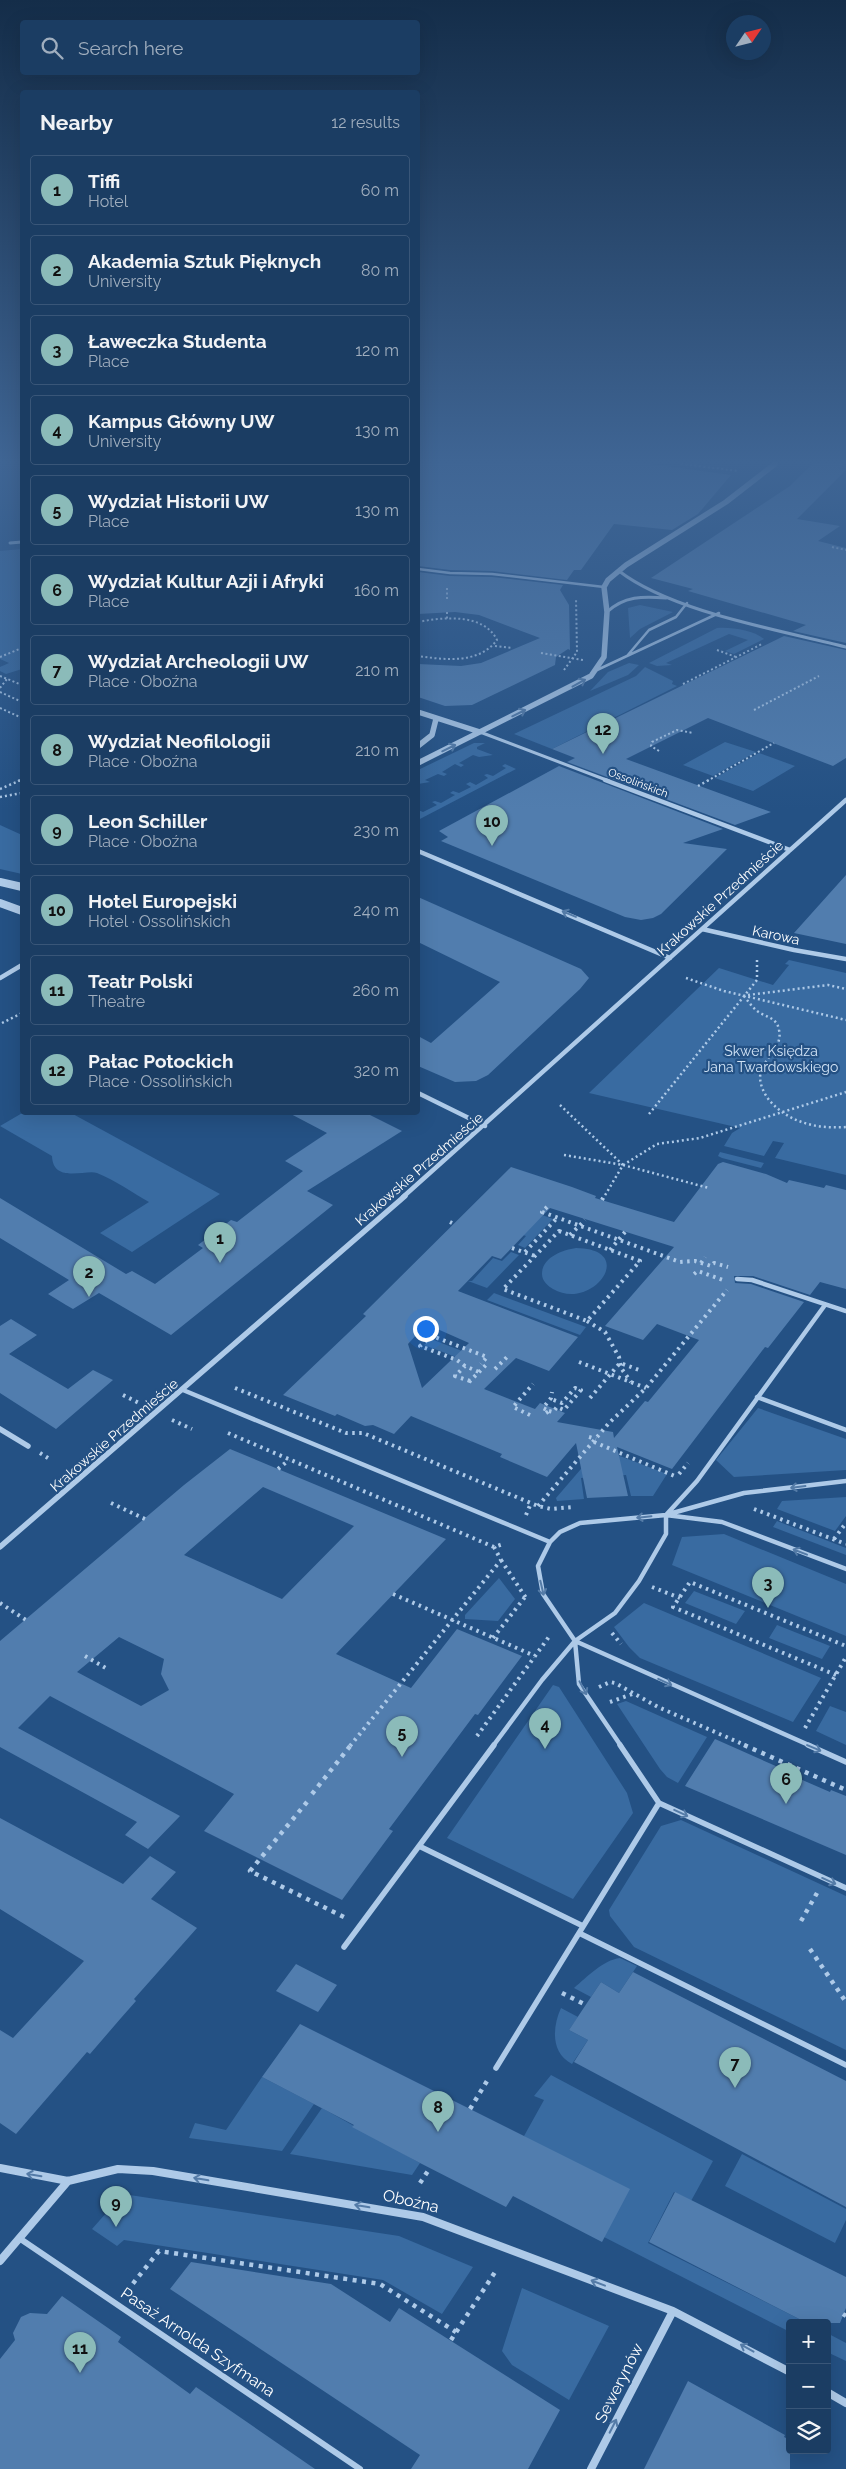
<!DOCTYPE html>
<meta charset="utf-8">
<style>
body{margin:0;font-family:Raleway,sans-serif;background:#244469;color:#f1f3f6}
.controls{position:absolute;right:15px;bottom:15px;display:grid;overflow:hidden;border-radius:5px;box-shadow:0 5px 20px #0002}
.controls button{width:45px;height:45px;display:grid;place-items:center;padding:0;border:0;border-bottom:1px solid #395678;background:#1b3d63;color:#f1f3f6;font:25px sans-serif}
.compass{position:absolute;left:726px;top:15px;width:45px;height:45px;border-radius:50%;background:#1b3d63;box-shadow:0 5px 20px #0002;rotate:55deg}
.you{position:absolute;left:425px;top:1328px;width:18px;height:18px;margin:-12px;border:4px solid #fff;border-radius:50%;background:#1a73e8;box-shadow:0 0 0 8px #1a73e833}
.badge{display:grid;place-items:center;width:32px;height:32px;border-radius:50%;background:#8bbbb9;color:#111;font-size:16px;font-weight:700}
.pin{position:absolute;translate:-50% -41px;filter:drop-shadow(0 1px 2px #0008)}
.pin::after{content:'';position:absolute;top:26px;width:18px;height:15px;background:inherit;clip-path:polygon(0 0,100% 0,50% 100%)}
.list{margin:0;padding:0;list-style:none}
h2{display:flex;justify-content:space-between;align-items:center;height:65px;margin:0;padding:0 20px;font-size:21px}
h2 small{font-size:16px;font-weight:400;color:#a0aebe}
.list li{display:grid;grid-template-columns:32px 1fr auto;gap:15px;align-items:center;box-sizing:border-box;height:70px;margin:0 10px 10px;padding:0 10px;border:1px solid #395678;border-radius:5px}
.list b{display:block;font-size:19px;white-space:nowrap}
.list p{margin:0;font-size:16px;white-space:nowrap;color:#a0aebe}
.list em{font-size:16px;font-style:normal;color:#a0aebe}
.icon{flex:none;width:28px;height:28px;fill:none;stroke:currentColor;stroke-width:2;stroke-linecap:round;stroke-linejoin:round}
.map{position:relative;flex:none;width:846px;height:2469px;overflow:hidden}
.search{position:absolute;background:#1b3d63;box-shadow:0 5px 20px #0002;left:20px;top:20px;width:400px;height:55px;display:flex;align-items:center;gap:12px;box-sizing:border-box;padding:0 18px;border-radius:5px;color:#a0aebe;font-size:19px}
.panel{position:absolute;background:#1b3d63;box-shadow:0 5px 20px #0002;left:20px;top:90px;width:400px;height:1025px;border-radius:5px}
.map>svg:first-child{display:block}
.green{fill:#396ba1}
.building{fill:#517dae;fill-rule:evenodd}
.lines{fill:none;stroke-linecap:round;stroke-linejoin:round}
.path-far3{stroke:#aecae8;stroke-width:2;stroke-dasharray:2 2.5;stroke-linecap:butt}
.path-far2{stroke:#aecae8;stroke-width:2.5;stroke-dasharray:2 3;stroke-linecap:butt}
.path-far1{stroke:#aecae8;stroke-width:4;stroke-dasharray:2.5 4.5;stroke-linecap:butt}
.path{stroke:#aecae8;stroke-width:4.5;stroke-dasharray:4 5.5;stroke-linecap:butt}
.service-far2{stroke:#aecae8;stroke-width:2.5}
.service-far1{stroke:#aecae8;stroke-width:4.5}
.service{stroke:#aecae8;stroke-width:5.5}
.pedestrian{stroke:#aecae8;stroke-width:6}
.minor-far3{stroke:#aecae8;stroke-width:3}
.minor-far2{stroke:#aecae8;stroke-width:4.5}
.minor-far1{stroke:#aecae8;stroke-width:5.5}
.minor{stroke:#aecae8;stroke-width:8}
.tertiary-far1{stroke:#aecae8;stroke-width:5.5}
.tertiary{stroke:#aecae8;stroke-width:8}
.oneway{stroke:#547ba7}
.labels{text-anchor:middle;dominant-baseline:central;stroke-width:4.5;stroke-linejoin:round;paint-order:stroke}
.far-street-label{font-size:11px;fill:#fff;stroke:#245184}
.street-label{font-size:14px;fill:#fff;stroke:#245184}
.park-label{font-size:14px;fill:#d1e3f6;stroke:#245184}
.near-street-label{font-size:16px;fill:#fff;stroke:#245184}
</style>
<div class="map">
<svg width="846" height="2469" viewBox="0 0 846 2469">
<rect width="100%" height="100%" fill="#245184"/>
<!-- green -->
<path class="green" d="M22,549V669L6,674L0,671V667L9,663L0,659V551Z
M640,605L673,612L640,629L630,638L628,608Z
M717,628C732,627 753,630 764,639L734,654L725,651L748,640L729,634L666,663L672,665L657,666L649,663Z
M629,663L639,665L628,675L590,691L608,672Z
M645,667L673,681L672,684L677,686L552,749L514,734L636,676Z
M725,742L756,752L713,776L683,765Z
M474,743H485L477,747V749L493,755L479,757L473,755L459,763L464,765L461,767L455,764L442,772L447,774L444,776L438,774L425,780L430,782L418,784V770Z
M759,753L795,766L753,791L715,778Z
M505,764L516,769L418,820V810L423,812L437,805L432,802L435,801L441,803L455,795L450,793L453,791L459,793L471,787L466,784L470,782L476,785L488,778L484,775L487,774L493,776L506,768L502,766Z
M0,825L22,835V874L0,869Z
M789,960L846,973V1175L775,1158L784,1143L773,1141L764,1156L724,1146L732,1133L740,1128L589,1093L719,968L773,985L789,965L785,964Z
M24,1112L71,1113L220,1194L132,1252L100,1233L149,1202C133,1193 115,1180 97,1173C86,1169 53,1184 52,1156L0,1126Z
M720,1152L764,1163L761,1168L722,1158L718,1156Z
M537,1213L553,1219L525,1248L518,1245L526,1236L517,1233Z
M576,1248C639,1249 592,1312 553,1289C548,1286 542,1281 542,1274C542,1257 563,1250 576,1248Z
M511,1252L519,1255L487,1288L468,1281H472L493,1258L502,1261Z
M494,1293L586,1327L580,1335L487,1300Z
M431,1339L462,1351L456,1357L424,1345Z
M758,1408L846,1439V1470L734,1477L716,1460Z
M599,1448L667,1474L653,1496H631L626,1475L581,1478L584,1499L557,1501L556,1498Z
M846,1497V1516L835,1531L777,1509L782,1501Z
M777,1521L846,1548V1555L773,1527Z
M724,1534L846,1584V1636L672,1565L682,1537Z
M499,1578L515,1599L498,1621L465,1619V1615Z
M694,1591L745,1611L736,1624L685,1603Z
M644,1603L821,1678L793,1722L640,1658L629,1647L614,1627Z
M777,1625L830,1646L822,1659L769,1638Z
M553,1685L559,1687L627,1793L633,1813L573,1899L447,1838Z
M626,1701L707,1737L678,1783L667,1777L660,1769L617,1704Z
M830,1706L846,1712V1745L816,1731Z
M681,1820L846,1896V2050L634,1947L610,1916L609,1910L661,1826Z
M620,1958L637,1966L619,1993L601,1982L591,1997L574,1988C587,1977 603,1960 620,1958Z
M561,2008L578,2017L569,2030L588,2040L572,2064C551,2053 552,2028 561,2008Z
M551,2075L713,2161L691,2201L674,2192L648,2243L807,2323H790V2332L604,2237L524,2136L544,2100L534,2096Z
M262,2077L314,2104L282,2151L189,2138L195,2123L226,2130Z
M322,2108L420,2163L412,2175L290,2154Z
M742,2154L846,2209V2220L835,2243L725,2186Z
M123,2194L399,2236L473,2267L442,2314L383,2280L124,2240L117,2246L92,2229Z
M522,2288L609,2326L569,2400L512,2365L502,2351Z
M827,2333L846,2343V2361L827,2352Z"/>
<!-- building -->
<path class="building" d="M418,464H650L731,475L698,514L672,530L614,524L581,570H574L567,580L492,571L450,570L418,566Z
M812,464H844L839,469L846,470L797,519L840,526L818,541L846,548V643L793,631L806,625L688,591L693,589L651,578L790,486Z
M418,572L450,576L492,577L563,585L560,590L569,605L570,650L568,649L556,657L555,665L472,705L445,706L418,697V664L461,666L481,663L540,638L479,615L455,612L418,614Z
M784,636L846,650V758L833,766L708,718L626,759L771,812L735,825L567,762L575,758L552,749Z
M559,766L723,829L683,843L727,849L661,914L653,918L641,920L625,917L441,841L448,837L439,831Z
M846,875V944L794,933Z
M418,897L581,969L589,978L580,989L488,1075L476,1081L455,1082L418,1066V1036L431,1043L500,982L418,942Z
M287,1112H364L402,1131L307,1191L333,1205L171,1335L99,1293L73,1309L66,1305L48,1294L69,1280L0,1238V1198L126,1274L132,1271L155,1284L203,1248L198,1245L231,1220L237,1222L303,1171L285,1161L327,1133Z
M723,1162L766,1174L787,1183L789,1180L824,1188L826,1185L846,1190V1289L820,1282L810,1295L753,1276H734L735,1283L751,1284L804,1302L768,1348L765,1347L672,1469L617,1447L628,1496L587,1498L576,1443L547,1477L500,1457L502,1454L411,1416L394,1434L373,1425L365,1426L337,1414L335,1416L283,1395L366,1316L363,1314L511,1167L572,1187L596,1196L595,1198L674,1222L718,1164ZM550,1208L674,1247L605,1326L643,1340L657,1324L699,1340L648,1402L645,1401L614,1438L613,1432L557,1422L565,1413L540,1403L535,1409L484,1389L516,1358L549,1371L578,1337L458,1291L492,1256L501,1259ZM426,1324L469,1343L422,1388L408,1344Z
M11,1319L37,1335L9,1354L68,1389L93,1370L113,1380L56,1429L0,1393V1326Z
M230,1449L446,1539L336,1654L411,1688L457,1629L522,1656L478,1715L475,1714L389,1829L393,1831L342,1900L204,1831L234,1794L50,1696L18,1728L180,1816L148,1849L125,1835L137,1822L0,1747V1641L184,1485ZM263,1487L354,1526L282,1599L184,1555ZM119,1637L164,1659L161,1674L169,1690L141,1706L77,1672Z
M715,1739L778,1767L777,1769L830,1792L831,1790L846,1796V1855L685,1786Z
M0,1818L123,1884L150,1856L176,1872L151,1899L197,1928L134,1999L136,2001L121,2018L90,2054L87,2052L16,2134L0,2123V2030L13,2038L84,1961L0,1909Z
M296,1964L337,1985L318,2012L276,1991Z
M633,1972L846,2081V2207L574,2062L588,2040L569,2030L601,1982L619,1993Z
M300,2024L630,2189L602,2242L513,2196L506,2207L420,2163L352,2127L354,2125L262,2077Z
M675,2192L846,2277V2308L840,2323H807L649,2242Z
M191,2262L331,2284L390,2322L399,2308L560,2410L528,2469H411L420,2455L170,2289Z
M62,2296L121,2337L118,2342L190,2394L196,2387L315,2469H0V2359L15,2340L13,2333L21,2317L30,2313L47,2314Z
M688,2381L785,2435L784,2437L790,2440V2469H644Z"/>
<g class="lines">
<!-- path-far3 -->
<path class="path-far3" d="M681,464L739,471
M832,547L846,550
M447,588V599
M447,612V619
M418,622C443,617 484,613 497,640C479,664 445,660 418,656
M495,646L512,648
M717,650L736,657
M541,653L583,660
M0,657L22,648
M564,670L577,652L576,598
M0,676L22,685
M683,684L762,644
M0,688L7,679
M0,692L22,702
M0,708L22,718
M754,710L819,676
M659,751L651,746L652,742L677,730L693,733
M18,781L22,779
M707,781L774,743"/>
<!-- path-far2 -->
<path class="path-far2" d="M698,786L709,780
M0,789L21,780
M0,797L22,793
M686,978L724,991L846,1020
M748,995L828,985L846,989
M744,996C748,1001 752,1007 757,1011C765,1017 777,1017 779,1030C783,1046 766,1057 761,1071C758,1081 763,1092 769,1100C789,1123 817,1129 846,1127
M2,1023L22,1013
M560,1105L623,1165L604,1197
M649,1114L757,980V957
M564,1155L623,1165L709,1188
M623,1165L657,1144L700,1138L846,1092"/>
<!-- path-far1 -->
<path class="path-far1" d="M602,1200L604,1196
M547,1207L542,1212L680,1262L695,1261L711,1266L714,1263L728,1267
M450,1222L452,1223
M559,1231L640,1261L587,1321L503,1289Z
M570,1235L585,1220
M512,1248L535,1256
M610,1250L625,1232
M525,1252L558,1217
M701,1263L705,1257
M694,1274L698,1271L723,1280
M587,1321L605,1332L619,1357L621,1368L631,1382
M579,1362L646,1388
M465,1366L457,1360L420,1346L432,1336L487,1357L481,1364
M495,1369L507,1357
M470,1381L455,1376L465,1366L479,1372
M469,1382L486,1365
M235,1388L346,1433H363L538,1506L551,1509L573,1507
M123,1395L141,1404
M590,1398L620,1363L642,1371
M549,1411L553,1412L557,1407L564,1410L581,1390L575,1388L562,1403L551,1399
M546,1413L549,1411L543,1408L551,1398L552,1392
M530,1415L513,1407L533,1384
M172,1420L192,1429
M228,1433L494,1547L503,1544
M589,1437L596,1439
M594,1442L677,1477
M40,1453L48,1458
M278,1469L289,1460
M679,1474L688,1463
M111,1503L145,1519
M538,1506L609,1423L646,1388L727,1290
M754,1509L846,1544
M526,1515L531,1503
M834,1539L846,1523
M501,1560L526,1598
M652,1587L680,1598
M393,1594L535,1656
M0,1603L26,1620
M612,1633L621,1644
M493,1638L525,1597
M85,1656L109,1670
M836,1675L673,1607L690,1582L846,1646
M599,1687L610,1682L615,1683L658,1707L747,1746
M610,1702L635,1693
M805,1728L846,1657
M477,1736L551,1634
M350,1746L501,1560L494,1547"/>
<!-- path -->
<path class="path" d="M744,1745L846,1790
M312,1794L351,1745
M307,1802L250,1871L346,1918
M801,1921L817,1893
M810,1949L846,2002
M562,1993L586,2005
M470,2109L487,2081
M420,2183L430,2168
M127,2291L159,2251L380,2284L456,2332
M843,2314L846,2316
M451,2340L497,2269"/>
<!-- service-far2 -->
<path class="service-far2" d="M418,569L450,573L492,574L604,587
M627,656L649,630L676,617L687,603
M597,670L719,613"/>
<!-- service-far1 -->
<path class="service-far1" d="M737,1279L752,1280L846,1311
M183,1390L550,1542
M757,1397L846,1430
M669,1514L744,1493L846,1481
M575,1641L579,1684L621,1746
M493,1746L542,1680L575,1641L615,1613L639,1581L666,1534V1515L697,1481L825,1305
M811,1746L575,1641L543,1594L538,1566L550,1542L560,1532L580,1523L666,1515L722,1522L846,1569"/>
<!-- service -->
<path class="service" d="M620,1745L659,1803L846,1888
M808,1745L846,1762
M419,1846L583,1926
M579,1933L846,2065
M344,1947L494,1745
M496,2068L659,1803"/>
<!-- pedestrian -->
<path class="pedestrian" d="M19,2238L360,2469"/>
<!-- minor-far3 -->
<path class="minor-far3" d="M10,543L22,542
M619,571C672,612 780,630 846,647
M607,612C624,596 643,596 666,598
M480,732L609,781"/>
<!-- minor-far2 -->
<path class="minor-far2" d="M605,780L790,850
M418,851L670,958
M702,929L794,950L846,959
M0,978L22,965
M418,1093L485,1126
M403,1197L846,800"/>
<!-- minor-far1 -->
<path class="minor-far1" d="M0,1429L28,1446
M0,1547L405,1196"/>
<!-- minor -->
<path class="minor" d="M0,2168L68,2181L118,2169L153,2171L423,2217L673,2311L790,2372
M0,2261L68,2181
M827,2392L846,2403
M591,2469L673,2311"/>
<!-- tertiary-far1 -->
<path class="tertiary-far1" d="M418,712L480,732
M418,746L432,735L436,719
M418,763L591,676L604,657L607,612L604,587L608,580L626,565L726,502L775,464"/>
<!-- tertiary -->
<path class="tertiary" d="M0,882L22,887
M0,903L22,911"/>
</g>
<!-- one-way arrows -->
<defs><path id="oneway-shaft" d="M-6 0H5M1.5-3L5.5 0L1.5 3" fill="none" stroke-width="1.6" stroke-linecap="round" stroke-linejoin="round" transform="scale(1.25)"/></defs>
<g class="oneway">
<use href="#oneway-shaft" transform="translate(579 683) rotate(-29)"/>
<use href="#oneway-shaft" transform="translate(519 713) rotate(-26)"/>
<use href="#oneway-shaft" transform="translate(449 748) rotate(-26)"/>
<use href="#oneway-shaft" transform="translate(569 914) rotate(-157)"/>
<use href="#oneway-shaft" transform="translate(798 1487) rotate(173)"/>
<use href="#oneway-shaft" transform="translate(644 1517) rotate(174)"/>
<use href="#oneway-shaft" transform="translate(800 1552) rotate(-159)"/>
<use href="#oneway-shaft" transform="translate(542 1588) rotate(77)"/>
<use href="#oneway-shaft" transform="translate(665 1682) rotate(25)"/>
<use href="#oneway-shaft" transform="translate(583 1688) rotate(62)"/>
<use href="#oneway-shaft" transform="translate(814 1748) rotate(23)"/>
<use href="#oneway-shaft" transform="translate(681 1813) rotate(25)"/>
<use href="#oneway-shaft" transform="translate(829 1881) rotate(24)"/>
<use href="#oneway-shaft" transform="translate(34 2175) rotate(-171)"/>
<use href="#oneway-shaft" transform="translate(201 2179) rotate(-170)"/>
<use href="#oneway-shaft" transform="translate(362 2206) rotate(-170)"/>
<use href="#oneway-shaft" transform="translate(598 2283) rotate(-159)"/>
<use href="#oneway-shaft" transform="translate(747 2348) rotate(-151)"/>
<use href="#oneway-shaft" transform="translate(613 2426) rotate(-63)"/>
</g>
<!-- sky -->
<linearGradient id="sky" x2="0" y2="1"><stop stop-color="#142d49"/><stop offset="0.57" stop-color="#3f6594"/><stop offset="1" stop-color="#3f6594" stop-opacity="0"/></linearGradient>
<rect width="846" height="810" fill="url(#sky)"/>
<g class="labels">
<!-- far-street labels -->
<g class="far-street-label">
<text transform="translate(638 783) rotate(21)">Ossolińskich</text>
</g>
<!-- street labels -->
<g class="street-label">
<text transform="translate(720 898) rotate(-42)">Krakowskie Przedmieście</text>
<text transform="translate(776 935) rotate(12)">Karowa</text>
<text transform="translate(419 1169) rotate(-41)">Krakowskie Przedmieście</text>
<text transform="translate(114 1435) rotate(-41)">Krakowskie Przedmieście</text>
</g>
<!-- park labels -->
<g class="park-label">
<text x="771" y="1051">Skwer Księdza<tspan x="771" dy="16">Jana Twardowskiego</tspan></text>
</g>
<!-- near-street labels -->
<g class="near-street-label">
<text transform="translate(411 2201) rotate(13)">Oboźna</text>
<text transform="translate(198 2342) rotate(34)">Pasaż Arnolda Szyfmana</text>
<text transform="translate(619 2383) rotate(-63)">Sewerynów</text>
</g>
</g>
</svg>
<div class="controls">
<button>+</button>
<button>−</button>
<button><svg class="icon" aria-label="layers" viewBox="0 0 24 24"><path d="M12 4l9 5-9 5-9-5zM3 14l9 5 9-5"/></svg></button>
</div>
<svg class="compass" viewBox="-18 -18 36 36"><path d="M0-13l5 13h-10z" fill="#e53935"/><path d="M0 13l5-13h-10z" fill="#a0aebe"/></svg>
<div class="you"></div>
<div class="pin badge" style="left:220px;top:1263px">1</div>
<div class="pin badge" style="left:89px;top:1297px">2</div>
<div class="pin badge" style="left:768px;top:1608px">3</div>
<div class="pin badge" style="left:545px;top:1749px">4</div>
<div class="pin badge" style="left:402px;top:1757px">5</div>
<div class="pin badge" style="left:786px;top:1804px">6</div>
<div class="pin badge" style="left:735px;top:2088px">7</div>
<div class="pin badge" style="left:438px;top:2132px">8</div>
<div class="pin badge" style="left:116px;top:2227px">9</div>
<div class="pin badge" style="left:492px;top:846px">10</div>
<div class="pin badge" style="left:80px;top:2373px">11</div>
<div class="pin badge" style="left:603px;top:754px">12</div>
<div class="search"><svg class="icon" aria-label="search" viewBox="0 0 24 24"><circle cx="10" cy="10" r="6"/><path d="M15 15l6 6"/></svg>Search here</div>
<section class="panel">
<h2>Nearby<small>12 results</small></h2>
<ul class="list">
<li><span class="badge">1</span><div><b>Tiffi</b><p>Hotel</p></div><em>60 m</em></li>
<li><span class="badge">2</span><div><b>Akademia Sztuk Pięknych</b><p>University</p></div><em>80 m</em></li>
<li><span class="badge">3</span><div><b>Ławeczka Studenta</b><p>Place</p></div><em>120 m</em></li>
<li><span class="badge">4</span><div><b>Kampus Główny UW</b><p>University</p></div><em>130 m</em></li>
<li><span class="badge">5</span><div><b>Wydział Historii UW</b><p>Place</p></div><em>130 m</em></li>
<li><span class="badge">6</span><div><b>Wydział Kultur Azji i Afryki</b><p>Place</p></div><em>160 m</em></li>
<li><span class="badge">7</span><div><b>Wydział Archeologii UW</b><p>Place · Oboźna</p></div><em>210 m</em></li>
<li><span class="badge">8</span><div><b>Wydział Neofilologii</b><p>Place · Oboźna</p></div><em>210 m</em></li>
<li><span class="badge">9</span><div><b>Leon Schiller</b><p>Place · Oboźna</p></div><em>230 m</em></li>
<li><span class="badge">10</span><div><b>Hotel Europejski</b><p>Hotel · Ossolińskich</p></div><em>240 m</em></li>
<li><span class="badge">11</span><div><b>Teatr Polski</b><p>Theatre</p></div><em>260 m</em></li>
<li><span class="badge">12</span><div><b>Pałac Potockich</b><p>Place · Ossolińskich</p></div><em>320 m</em></li>
</ul>
</section>
</div>
